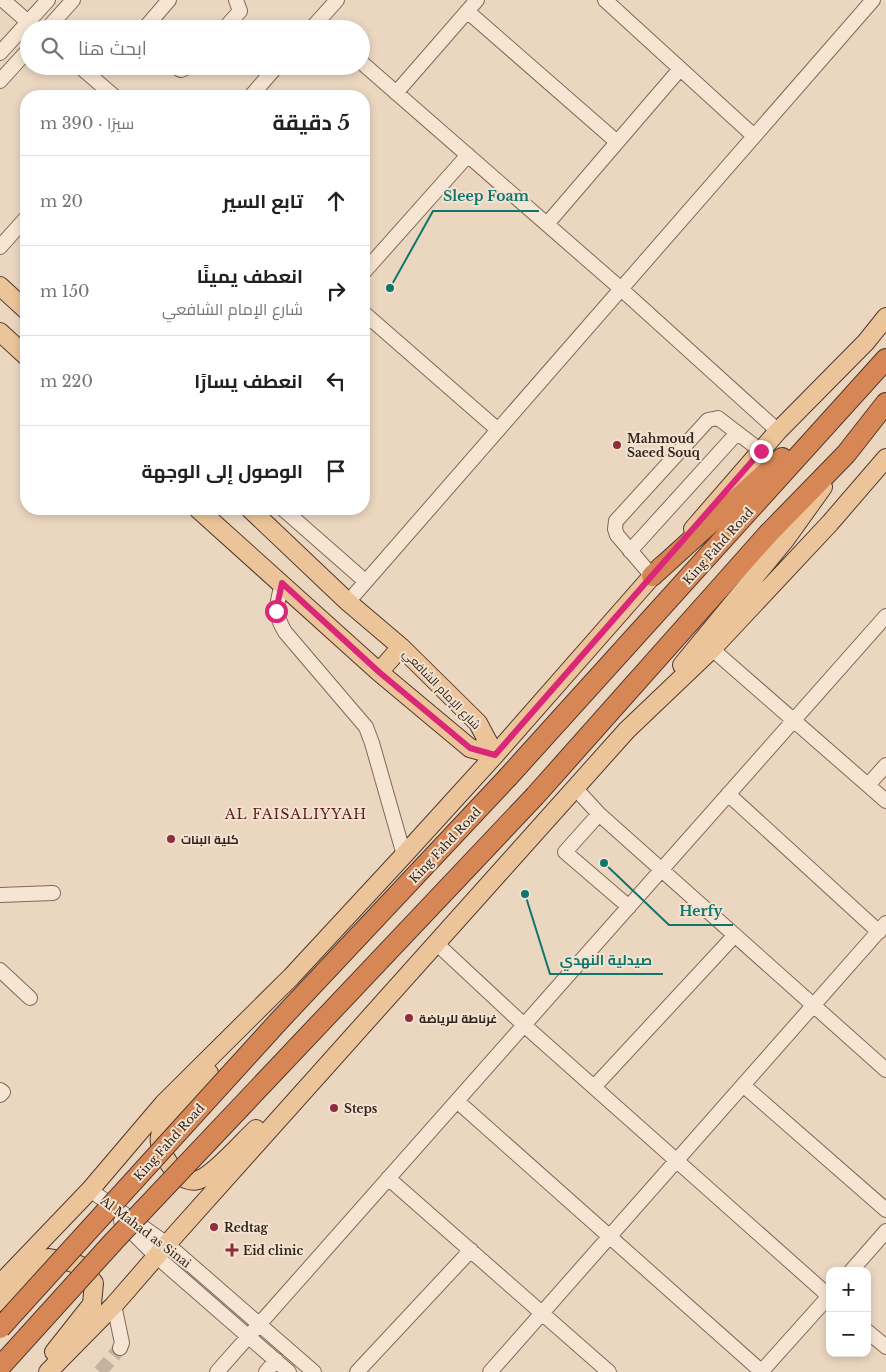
<!DOCTYPE html>
<html lang="ar">
<meta charset="utf-8">
<style>
body{margin:0;font-family:"Libre Baskerville",Cairo,serif;background:#f6f6f6;color:#202124;direction:rtl}
.controls{position:absolute;right:15px;bottom:15px;display:grid;overflow:hidden;border-radius:10px;box-shadow:0 2px 8px #0003}
.controls button{width:45px;height:45px;display:grid;place-items:center;padding:0;border:0;border-bottom:1px solid #e0e0e0;background:#fff;color:#202124;font:25px sans-serif}
.stop{position:absolute;width:15px;height:15px;margin:-11px;border:4px solid #db2777;border-radius:50%;background:#fff}
.stop.end{background:#db2777;border-color:#fff;box-shadow:0 1px 5px #0008}
.list{margin:0;padding:0;list-style:none}
h2{display:flex;justify-content:space-between;align-items:center;height:65px;margin:0;padding:0 20px;font-size:21px}
h2 small{font-size:16px;font-weight:400;color:#757577}
.list li{display:grid;grid-template-columns:32px 1fr auto;gap:15px;align-items:center;box-sizing:border-box;height:90px;padding:0 20px;border-top:1px solid #e0e0e0}
.list b{display:block;font-size:19px;white-space:nowrap}
.list p{margin:0;font-size:16px;white-space:nowrap;color:#757577}
.list em{font-size:16px;font-style:normal;color:#757577}
.icon{flex:none;width:28px;height:28px;fill:none;stroke:currentColor;stroke-width:2;stroke-linecap:round;stroke-linejoin:round}
.map{position:relative;flex:none;width:886px;height:1372px;overflow:hidden;direction:ltr}
.search{position:absolute;background:#fff;box-shadow:0 2px 8px #0003;left:20px;top:20px;width:350px;height:55px;display:flex;align-items:center;gap:12px;box-sizing:border-box;padding:0 18px;border-radius:28px;color:#757577;font-size:19px}
.panel{position:absolute;background:#fff;box-shadow:0 2px 8px #0003;left:20px;top:90px;width:350px;height:425px;border-radius:20px;direction:rtl}
.map>svg:first-child{display:block}
.lines{fill:none;stroke-linecap:round;stroke-linejoin:round}
.minor-tunnel{stroke:#c6b39f;stroke-width:14;stroke-dasharray:14 7;stroke-linecap:butt}
.minor-casing{stroke:#826859;stroke-width:16}
.major-casing{stroke:#50382d;stroke-width:20}
.highway-casing{stroke:#50382d;stroke-width:22}
.minor{stroke:#f6e5d2;stroke-width:14}
.major{stroke:#ecc499;stroke-width:18}
.highway{stroke:#d68755;stroke-width:20}
.highway-bridge-casing{stroke:#50382d;stroke-width:22;stroke-linecap:butt}
.highway-bridge{stroke:#d68755;stroke-width:20}
.route{stroke:#db2777;stroke-width:6}
.poi-dot{fill:#8e2d3e;stroke:#f3e2cf;stroke-width:2}
.labels{text-anchor:middle;dominant-baseline:central;stroke-width:4;stroke-linejoin:round;paint-order:stroke}
.poi-label{font-size:12px;font-weight:bold;fill:#33241d;stroke:#f3e2cf;text-anchor:start}
.street-label{font-size:12px;fill:#33241d;stroke:#f3e2cf}
.neighbourhood-label{font-size:14px;letter-spacing:1px;fill:#5d211f;stroke:#f3e2cf}
.leader{fill:none;stroke:#0f766e;stroke-width:2}
.callout-dot{fill:#0f766e;stroke:#f3e2cf;stroke-width:2}
.callout-label{font-size:14px;text-anchor:middle;font-weight:bold;fill:#0f766e;stroke:#f3e2cf;stroke-width:4;stroke-linejoin:round;paint-order:stroke}
</style>
<div class="map">
<svg width="886" height="1372" viewBox="0 0 886 1372">
<rect width="100%" height="100%" fill="#ebd7c0"/>
<g class="lines">
<!-- minor-tunnel -->
<path class="minor-tunnel" d="M100,1372L120,1348"/>
<defs>
<path id="minor" d="M3,0L36,29
M605,0L754,136
M467,11L617,142
M47,29L73,0
M144,29L169,0
M224,29L240,11L236,0
M311,29L337,0
M0,53L48,0
M361,62L620,288L778,431
M79,66L114,96
M173,66L181,70L190,66
M0,81L29,49
M396,93L477,0
M251,96L277,66
M547,224L680,69
M0,247L26,218
M364,272L468,155
M364,313L497,429
M283,509L365,581
M630,551L737,433
M652,576L617,535L615,529L616,521L708,420L718,418L761,451
M282,583C277,605 273,612 285,632L366,727L372,743L404,855
M348,602L873,0
M712,649L886,801
M868,785L886,765
M576,789L599,814L886,1070
M728,794L879,932
M599,814L565,852L629,907
M0,895L53,893
M436,943L524,1025L830,1297
M0,970L30,998
M743,1085L886,1210
M594,1087L735,935
M0,1090L3,1092L0,1095
M457,1101L762,1372
M388,1178L609,1372
M90,1190L167,1244L314,1372
M121,1221L156,1256L289,1372
M851,1271L886,1231
M114,1305L122,1343L120,1348
M867,1331L886,1347
M217,1372L886,616
M266,1372L276,1360
M357,1372L471,1250
M490,1372L886,923
M761,1372L830,1295"/>
<path id="major" d="M0,286L26,310
M0,332L26,356
M198,509L379,672L470,748L495,755
M250,509L348,602L401,647L478,723L495,755
M693,529L778,431L866,342L886,317
M682,665L785,540L823,487
M379,672L401,647
M209,1073C197,1087 163,1120 160,1136C158,1145 165,1158 170,1165C176,1174 187,1183 198,1180C213,1176 244,1140 256,1129
M0,1284L90,1190L164,1103L291,977L404,855L495,755L661,566
M0,1302L38,1263L49,1258L70,1262L79,1265L94,1283L92,1304L54,1352
M48,1372L114,1305L167,1244L627,730L712,649L830,523L886,458"/>
<path id="highway" d="M652,576L782,458
M508,777L886,359
M535,796L768,534L846,454L886,403"/>
</defs>
<!-- minor casing -->
<use href="#minor" class="minor-casing"/>
<!-- major casing -->
<use href="#major" class="major-casing"/>
<!-- highway casing -->
<use href="#highway" class="highway-casing"/>
<!-- minor -->
<use href="#minor" class="minor"/>
<!-- major -->
<use href="#major" class="major"/>
<!-- highway -->
<use href="#highway" class="highway"/>
<defs>
<path id="highway-bridge" d="M0,1328L277,1023L508,777
M0,1367L114,1241L535,796"/>
</defs>
<!-- highway-bridge casing -->
<use href="#highway-bridge" class="highway-bridge-casing"/>
<!-- highway-bridge -->
<use href="#highway-bridge" class="highway-bridge"/>
</g>
<g class="lines">
<!-- route -->
<path class="route" d="M276,611L282,583L379,672L470,748L495,755L761,451"/>
</g>
<!-- markers -->
<g class="poi-dot">
<circle cx="617" cy="445" r="5"/>
<circle cx="171" cy="839" r="5"/>
<circle cx="409" cy="1018" r="5"/>
<circle cx="334" cy="1108" r="5"/>
<circle cx="214" cy="1227" r="5"/>
<path d="M229.5 1242.5h5v5h5v5h-5v5h-5v-5h-5v-5h5z"/>
</g>
<g class="labels">
<!-- poi labels -->
<g class="poi-label">
<text x="627" y="438">Mahmoud<tspan x="627" dy="14">Saeed Souq</tspan></text>
<text x="181" y="839">كلية البنات</text>
<text x="419" y="1018">غرناطة للرياضة</text>
<text x="344" y="1108">Steps</text>
<text x="224" y="1227">Redtag</text>
<text x="243" y="1250">Eid clinic</text>
</g>
<!-- street labels -->
<g class="street-label">
<text transform="translate(718 546) rotate(-48)">King Fahd Road</text>
<text transform="translate(442 689) rotate(46)">شارع الإمام الشافعي</text>
<text transform="translate(445 845) rotate(-47)">King Fahd Road</text>
<text transform="translate(169 1142) rotate(-48)">King Fahd Road</text>
<text transform="translate(146 1232) rotate(37)">Al Mahad as Sinai</text>
</g>
<!-- neighbourhood labels -->
<g class="neighbourhood-label">
<text x="296" y="814">AL FAISALIYYAH</text>
</g>
</g>
<!-- callouts -->
<path class="leader" d="M390 288L433 211H539M604 863L669 925H733M525 894L550 974H663"/>
<g class="callout-dot">
<circle cx="390" cy="288" r="5"/>
<circle cx="604" cy="863" r="5"/>
<circle cx="525" cy="894" r="5"/>
</g>
<g class="callout-label">
<text x="486" y="201">Sleep Foam</text>
<text x="701" y="916">Herfy</text>
<text x="606" y="965">صيدلية النهدي</text>
</g>
</svg>
<div class="controls">
<button>+</button>
<button>−</button>
</div>
<div class="stop" style="left:276px;top:611px"></div>
<div class="stop end" style="left:761px;top:451px"></div>
<div class="search"><svg class="icon" aria-label="search" viewBox="0 0 24 24"><circle cx="10" cy="10" r="6"/><path d="M15 15l6 6"/></svg>ابحث هنا</div>
<section class="panel">
<h2>5 دقيقة<small>سيرًا · 390 m</small></h2>
<ul class="list">
<li><svg class="icon" aria-label="ahead" viewBox="0 0 24 24"><path d="M12 20V5M6 11l6-6 6 6"/></svg><div><b>تابع السير</b></div><em>20 m</em></li>
<li><svg class="icon" aria-label="right" viewBox="0 0 24 24"><path d="M7 20v-9h11M14 6l5 5-5 5"/></svg><div><b>انعطف يمينًا</b><p>شارع الإمام الشافعي</p></div><em>150 m</em></li>
<li><svg class="icon" aria-label="left" viewBox="0 0 24 24"><path d="M17 20v-9H6M10 6l-5 5 5 5"/></svg><div><b>انعطف يسارًا</b></div><em>220 m</em></li>
<li><svg class="icon" aria-label="arrive" viewBox="0 0 24 24"><path d="M6 21V4h12l-3 4 3 4H6"/></svg><div><b>الوصول إلى الوجهة</b></div></li>
</ul>
</section>
</div>
